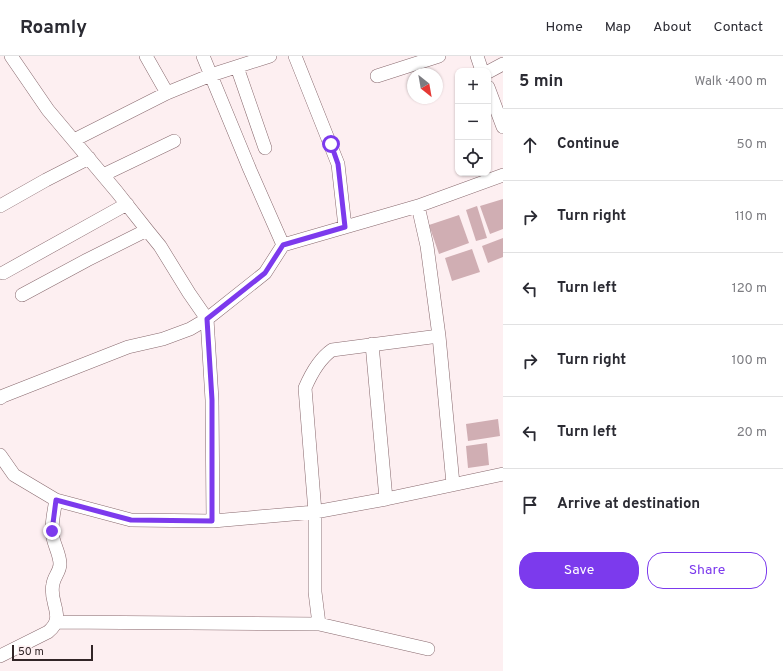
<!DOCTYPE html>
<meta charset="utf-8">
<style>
body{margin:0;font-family:Overpass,sans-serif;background:#f2f2f3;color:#2b2b33}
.controls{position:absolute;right:12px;top:12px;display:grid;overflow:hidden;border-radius:8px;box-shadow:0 1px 3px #0004}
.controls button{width:36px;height:36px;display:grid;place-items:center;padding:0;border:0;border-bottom:1px solid #e1e1e2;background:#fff;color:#2b2b33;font:20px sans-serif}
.compass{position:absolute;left:407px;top:12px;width:36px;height:36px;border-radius:50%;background:#fff;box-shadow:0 1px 3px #0004;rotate:149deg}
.scale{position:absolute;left:12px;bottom:10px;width:81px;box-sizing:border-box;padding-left:4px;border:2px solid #322527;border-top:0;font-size:11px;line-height:14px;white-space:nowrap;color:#322527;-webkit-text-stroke:3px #fdeff1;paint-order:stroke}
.stop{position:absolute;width:12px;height:12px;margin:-9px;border:3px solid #7c3aed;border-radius:50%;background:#fff}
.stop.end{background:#7c3aed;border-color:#fff;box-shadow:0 1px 4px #0008}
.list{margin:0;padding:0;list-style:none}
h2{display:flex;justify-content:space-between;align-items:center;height:52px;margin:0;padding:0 16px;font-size:17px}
h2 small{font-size:13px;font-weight:400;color:#7c7c81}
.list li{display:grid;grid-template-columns:26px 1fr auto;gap:12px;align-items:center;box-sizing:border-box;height:72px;padding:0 16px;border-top:1px solid #e1e1e2}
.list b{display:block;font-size:15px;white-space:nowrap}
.list em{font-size:13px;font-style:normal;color:#7c7c81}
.actions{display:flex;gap:8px;padding:12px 16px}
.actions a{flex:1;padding:9px 0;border:1px solid #7c3aed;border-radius:16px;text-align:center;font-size:14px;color:#7c3aed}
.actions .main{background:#7c3aed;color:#fff}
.icon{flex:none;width:22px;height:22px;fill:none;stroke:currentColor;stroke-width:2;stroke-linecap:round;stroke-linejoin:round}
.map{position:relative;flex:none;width:503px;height:615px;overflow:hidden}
header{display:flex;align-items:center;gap:24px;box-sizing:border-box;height:56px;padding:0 20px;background:#fff;border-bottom:1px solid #e1e1e2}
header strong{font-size:19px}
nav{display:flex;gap:22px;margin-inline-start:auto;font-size:14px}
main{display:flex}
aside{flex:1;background:#fff}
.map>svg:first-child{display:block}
.building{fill:#d0aeb3}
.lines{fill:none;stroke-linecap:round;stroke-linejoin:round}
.minor-casing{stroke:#88696e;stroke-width:14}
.minor{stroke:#fff;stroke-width:13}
.route{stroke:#7c3aed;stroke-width:5}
</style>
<header>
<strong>Roamly</strong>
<nav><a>Home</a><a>Map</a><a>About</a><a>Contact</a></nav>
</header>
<main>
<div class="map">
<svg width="503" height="615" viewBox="0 0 503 615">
<rect width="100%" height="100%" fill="#fdeff1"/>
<!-- building -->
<path class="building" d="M503,143V173L490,178L480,150Z
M477,150L487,182L476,185L466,154Z
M459,159L469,187L439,198L429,169Z
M503,182V201L488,207L482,190Z
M472,193L480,216L452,225L445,202Z
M498,363L500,380L468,385L466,368Z
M487,387L489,409L468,412L466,390Z"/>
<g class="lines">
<defs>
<path id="minor" d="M146,0L167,37
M203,0L250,114L283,189L265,217L207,263L212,344L213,465
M295,0L338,108L345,171
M477,0L482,15
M237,11L265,92
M488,16L503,8
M377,20L439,0
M488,31L503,71
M74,84L167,37L211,19L270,0
M103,119L174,85
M0,150L46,124L89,102
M418,150L427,190L439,280L453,428
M283,189L418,150L503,119
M3,217L127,148
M22,239L87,204L147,174
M372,288L386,443
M0,342L3,340L128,291L163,283L190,273L207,263L189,237L160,190L147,174L117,136L48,54L11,0
M0,399L14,419L56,444L131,464L213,465L315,456L386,443L503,418
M56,566L319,568L428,593
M319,568L315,536V456L305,332C311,318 319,303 332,294L439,280
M0,600L48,576C67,561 48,546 53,528C54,520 60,516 60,508C60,497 52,486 52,475C52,465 54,454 56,444"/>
</defs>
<!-- minor casing -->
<use href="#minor" class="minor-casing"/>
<!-- minor -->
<use href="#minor" class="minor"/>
</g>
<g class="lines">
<!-- route -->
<path class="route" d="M52,475L56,444L131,464L212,465V344L207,263L265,217L283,189L345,171L338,108L331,88"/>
</g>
</svg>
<div class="controls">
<button>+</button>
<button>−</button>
<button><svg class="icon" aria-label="locate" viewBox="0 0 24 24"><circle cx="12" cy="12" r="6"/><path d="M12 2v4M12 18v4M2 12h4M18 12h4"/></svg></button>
</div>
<svg class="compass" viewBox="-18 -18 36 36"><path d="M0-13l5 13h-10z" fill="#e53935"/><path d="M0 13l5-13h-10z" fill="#7c7c81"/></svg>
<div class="scale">50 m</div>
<div class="stop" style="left:331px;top:88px"></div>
<div class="stop end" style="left:52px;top:475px"></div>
</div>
<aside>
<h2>5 min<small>Walk · 400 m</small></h2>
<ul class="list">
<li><svg class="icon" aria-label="ahead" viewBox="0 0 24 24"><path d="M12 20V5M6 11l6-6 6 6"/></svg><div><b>Continue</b></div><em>50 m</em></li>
<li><svg class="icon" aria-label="right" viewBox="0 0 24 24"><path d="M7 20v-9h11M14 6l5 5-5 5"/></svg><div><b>Turn right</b></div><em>110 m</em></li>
<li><svg class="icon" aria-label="left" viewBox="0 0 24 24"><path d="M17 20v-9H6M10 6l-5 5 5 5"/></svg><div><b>Turn left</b></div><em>120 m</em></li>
<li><svg class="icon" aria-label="right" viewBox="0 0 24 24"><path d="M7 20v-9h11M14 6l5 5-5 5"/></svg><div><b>Turn right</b></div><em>100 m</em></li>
<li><svg class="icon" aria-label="left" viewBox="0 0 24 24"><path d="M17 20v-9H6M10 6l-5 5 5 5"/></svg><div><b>Turn left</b></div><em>20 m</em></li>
<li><svg class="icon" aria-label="arrive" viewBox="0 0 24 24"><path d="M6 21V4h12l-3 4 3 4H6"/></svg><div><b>Arrive at destination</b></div></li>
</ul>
<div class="actions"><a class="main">Save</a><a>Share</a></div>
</aside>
</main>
